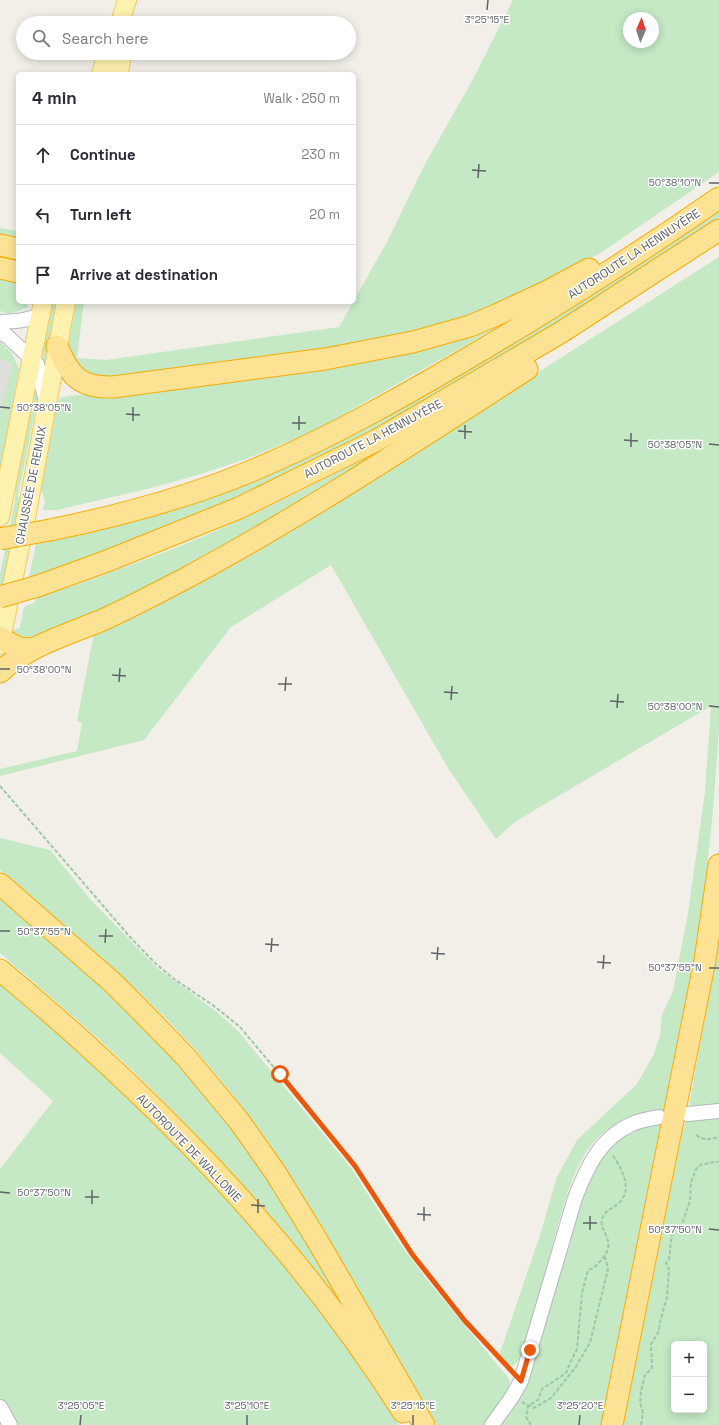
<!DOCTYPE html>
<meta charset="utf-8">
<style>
body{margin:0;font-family:"Space Grotesk",sans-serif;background:#f2f2f3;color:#2b2b33}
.controls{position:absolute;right:12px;bottom:12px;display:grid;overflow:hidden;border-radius:6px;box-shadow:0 2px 10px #0003}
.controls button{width:36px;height:36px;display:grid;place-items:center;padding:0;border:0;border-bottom:1px solid #e1e1e2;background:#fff;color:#2b2b33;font:20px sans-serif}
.compass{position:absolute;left:623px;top:12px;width:36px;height:36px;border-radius:50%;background:#fff;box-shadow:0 2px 10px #0003;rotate:3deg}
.stop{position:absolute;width:12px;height:12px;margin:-9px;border:3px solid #ea580c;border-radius:50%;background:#fff}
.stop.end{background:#ea580c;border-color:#fff;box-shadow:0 1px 4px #0008}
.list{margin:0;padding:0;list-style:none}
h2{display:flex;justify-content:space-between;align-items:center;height:52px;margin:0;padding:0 16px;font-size:17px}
h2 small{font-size:13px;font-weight:400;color:#7c7c81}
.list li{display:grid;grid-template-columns:26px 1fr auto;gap:12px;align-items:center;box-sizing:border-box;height:60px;padding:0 16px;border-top:1px solid #e1e1e2}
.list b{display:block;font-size:15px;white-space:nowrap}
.list em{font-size:13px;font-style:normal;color:#7c7c81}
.icon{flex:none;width:22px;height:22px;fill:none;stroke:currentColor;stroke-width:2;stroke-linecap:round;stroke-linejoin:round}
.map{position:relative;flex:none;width:719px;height:1425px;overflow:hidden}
.search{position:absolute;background:#fff;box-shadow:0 2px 10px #0003;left:16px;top:16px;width:340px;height:44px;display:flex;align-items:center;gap:10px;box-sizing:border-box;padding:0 14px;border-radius:22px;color:#7c7c81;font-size:15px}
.panel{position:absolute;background:#fff;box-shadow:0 2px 10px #0003;left:16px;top:72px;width:340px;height:232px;border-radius:6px}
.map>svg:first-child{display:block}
.industrial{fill:#e0deda}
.green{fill:#c5e8c5;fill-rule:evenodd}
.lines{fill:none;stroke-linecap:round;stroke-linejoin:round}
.minor-casing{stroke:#b5b8bc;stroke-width:16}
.major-casing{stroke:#f2c960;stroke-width:20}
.highway-casing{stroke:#f9ab00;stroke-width:23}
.path{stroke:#9cc7a9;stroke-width:2;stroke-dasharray:4 2;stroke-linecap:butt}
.minor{stroke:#fff;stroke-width:14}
.major{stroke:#fff2af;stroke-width:18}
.highway{stroke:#fde293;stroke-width:21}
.highway-bridge-casing{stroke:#f9ab00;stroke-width:23;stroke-linecap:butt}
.highway-bridge{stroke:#fde293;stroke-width:21}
.route{stroke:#ea580c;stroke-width:5}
.ticks{fill:none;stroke:#5f6368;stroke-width:1.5}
.labels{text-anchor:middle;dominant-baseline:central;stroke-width:3;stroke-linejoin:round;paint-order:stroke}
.street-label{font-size:12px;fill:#5f6368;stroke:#fff}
.ticks-label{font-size:10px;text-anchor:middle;fill:#5f6368;stroke:#fff;stroke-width:3;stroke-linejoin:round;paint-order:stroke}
</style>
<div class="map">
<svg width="719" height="1425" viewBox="0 0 719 1425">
<rect width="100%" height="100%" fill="#f1efe8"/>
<!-- industrial -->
<path class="industrial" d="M0,359L12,363L0,411Z"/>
<!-- green -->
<path class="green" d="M513,0H719V172L599,254L482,312L386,340L93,381L79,374L67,351L76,302H84L77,358L106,360L339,327L387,242L424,166L472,81ZM629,18H653V42H629Z
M719,206V222L447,393L201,517L40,575L29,577L36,544L47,542L49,538L254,477Z
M0,228L18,231V302H27L28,307L11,314L0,311Z
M719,257V730L712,822L700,930L664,1110C638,1115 610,1122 592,1144C570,1172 563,1210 553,1243C543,1281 532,1319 521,1357L514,1365H507L499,1356L541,1232L556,1179L577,1140L637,1084L654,1054L660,1035L662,1015L673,991L688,913L705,792L711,706L516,821L496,839L448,768L331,565L231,627L144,740L0,776V769L77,751L82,723L77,721L94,633L163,602L255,553Z
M49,302H57L43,373L38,357Z
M540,303L323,426L285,443L246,459L201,474L151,488L57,510H43L45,502L40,484L57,402L62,397L335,362Z
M0,341L12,353L19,369L0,471V411L12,363L0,359Z
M34,372L38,397L18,496L20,502L0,613V574L15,501L17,463Z
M442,416L292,514L44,641L17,642L10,631L20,628L24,607L34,603L37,598C102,576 167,553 229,525C302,492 373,455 442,416Z
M0,838L50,850L90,899L156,967L217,1012L239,1032L351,1168L400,1244L428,1281L510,1380C507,1398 495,1411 484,1425H437L296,1185L267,1140L232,1094L191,1044L139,992L0,870Z
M0,892L151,1029L231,1120L329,1276L338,1299C270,1213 196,1130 116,1055C78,1020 39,987 0,953Z
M719,931V1104L689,1107L718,942Z
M0,982L142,1109L226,1197L294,1275L350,1349L399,1425H15L0,1400V1169L53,1101L0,1053Z
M719,1115V1425H623L682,1134L686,1119ZM674,1344H704V1410H674Z
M661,1122L601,1425H498L595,1157L634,1128Z"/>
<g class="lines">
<defs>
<path id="minor" d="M0,322C15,321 26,321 40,315
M0,333L6,335L37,364L46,402
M688,1114L719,1111
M0,1407L10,1425
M492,1425L512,1397L521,1381L575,1198C587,1167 600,1138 632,1124C640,1120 650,1119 659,1117"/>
<path id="major" d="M120,23L127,0
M101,74L107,53
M119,74L122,53
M0,517L43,302
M0,645L28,507L66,302"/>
<path id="highway" d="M0,245L18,249
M0,268L18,272
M57,346C69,375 79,388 113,387L325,359L413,342L470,326L494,316L548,291L589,269
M50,530C119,516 190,497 256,469C334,436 407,394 480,351C561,303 641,252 719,198
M38,586L107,561L239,508L377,440L560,333L719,230
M0,638L19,648L32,649
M0,672C28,646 66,635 100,621C130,608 159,592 188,577C305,514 416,441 527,369
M0,884L112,982L140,1010L185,1056L239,1121L275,1172L317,1240L424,1425
M0,970C152,1096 298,1245 403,1412
M612,1425L705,960L719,865"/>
</defs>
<!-- minor casing -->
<use href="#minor" class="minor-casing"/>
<!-- major casing -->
<use href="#major" class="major-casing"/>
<!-- highway casing -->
<use href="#highway" class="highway-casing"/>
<!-- path -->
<path class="path" d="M0,786L130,937L154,962L174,979L214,1006L240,1027L319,1121L355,1166L412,1254L465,1321L512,1371
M696,1135C704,1141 710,1139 719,1137
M522,1402L534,1408L551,1398L575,1368L590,1343L608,1269L605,1257
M531,1425L526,1417L528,1406L538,1400L542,1389L566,1373L571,1361L577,1349L582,1293L588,1270C595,1268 597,1265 602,1259C618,1241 598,1230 602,1219C606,1209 613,1209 620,1202C633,1188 621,1167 612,1154
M641,1425L643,1412L640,1403L641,1391L645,1375L652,1368L651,1344L659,1331L660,1322L667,1297L669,1269L666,1263L669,1259L672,1234L682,1224L690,1201L691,1182L696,1169L702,1164C709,1164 713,1161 719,1162"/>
<!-- minor -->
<use href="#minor" class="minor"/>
<!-- major -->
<use href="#major" class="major"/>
<!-- highway -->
<use href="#highway" class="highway"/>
<defs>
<path id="highway-bridge" d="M0,539L50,530
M0,597L38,586"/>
</defs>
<!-- highway-bridge casing -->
<use href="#highway-bridge" class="highway-bridge-casing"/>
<!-- highway-bridge -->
<use href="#highway-bridge" class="highway-bridge"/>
</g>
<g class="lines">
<!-- route -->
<path class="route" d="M280,1074L355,1166L412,1254L465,1321L521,1381L530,1350"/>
</g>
<!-- ticks -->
<path class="ticks" d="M487,10L488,0M472,170L486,171M478,178L479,164M709,183H719M0,407L10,408M126,414L140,415M133,421V407M292,423H306M299,430V416M458,431L472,432M465,439V425M624,440L638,441M709,444L719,445M631,447V433M0,669H10M112,675L126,676M119,682L120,668M278,684H292M285,691L286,677M444,692L458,693M451,700L452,686M610,701L624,702M709,706L719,707M617,708L618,694M0,931H10M99,936H113M105,943L106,929M265,944L279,945M271,952L272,938M431,953L445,954M437,960L438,947M597,962L611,963M709,968H719M603,969L604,955M0,1192L10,1193M85,1197H99M92,1204V1190M251,1205L265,1206M258,1213V1199M417,1214L431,1215M424,1221V1207M583,1223H597M709,1229L719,1230M590,1230V1216M80,1425L81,1415M247,1425V1415M413,1425V1415M579,1425L580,1415"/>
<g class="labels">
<!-- street labels -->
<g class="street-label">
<text transform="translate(634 254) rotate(-33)">AUTOROUTE LA HENNUYÈRE</text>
<text transform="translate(373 439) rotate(-28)">AUTOROUTE LA HENNUYÈRE</text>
<text transform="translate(31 485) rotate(-79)">CHAUSSÉE DE RENAIX</text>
<text transform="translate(189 1148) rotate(46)">AUTOROUTE DE WALLONIE</text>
</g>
</g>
<g class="ticks-label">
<text x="487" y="23">3°25'15"E</text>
<text x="675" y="186">50°38'10"N</text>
<text x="44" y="411">50°38'05"N</text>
<text x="675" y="448">50°38'05"N</text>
<text x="44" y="673">50°38'00"N</text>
<text x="675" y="710">50°38'00"N</text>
<text x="44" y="935">50°37'55"N</text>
<text x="675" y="971">50°37'55"N</text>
<text x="44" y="1196">50°37'50"N</text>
<text x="675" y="1233">50°37'50"N</text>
<text x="81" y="1409">3°25'05"E</text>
<text x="247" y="1409">3°25'10"E</text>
<text x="413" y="1409">3°25'15"E</text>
<text x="580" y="1409">3°25'20"E</text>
</g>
</svg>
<div class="controls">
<button>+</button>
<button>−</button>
</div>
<svg class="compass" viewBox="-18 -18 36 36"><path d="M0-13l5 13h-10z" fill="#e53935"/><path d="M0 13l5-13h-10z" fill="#7c7c81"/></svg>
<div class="stop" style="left:280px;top:1074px"></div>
<div class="stop end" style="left:530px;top:1350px"></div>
<div class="search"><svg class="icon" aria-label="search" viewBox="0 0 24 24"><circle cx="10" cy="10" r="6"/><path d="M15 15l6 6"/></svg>Search here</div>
<section class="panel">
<h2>4 min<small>Walk · 250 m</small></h2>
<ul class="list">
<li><svg class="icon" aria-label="ahead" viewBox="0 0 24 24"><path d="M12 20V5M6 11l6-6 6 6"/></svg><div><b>Continue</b></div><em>230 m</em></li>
<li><svg class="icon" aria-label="left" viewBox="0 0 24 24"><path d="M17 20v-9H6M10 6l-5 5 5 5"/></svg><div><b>Turn left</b></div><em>20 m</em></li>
<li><svg class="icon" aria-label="arrive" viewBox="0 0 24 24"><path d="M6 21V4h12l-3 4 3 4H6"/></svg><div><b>Arrive at destination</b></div></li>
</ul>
</section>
</div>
